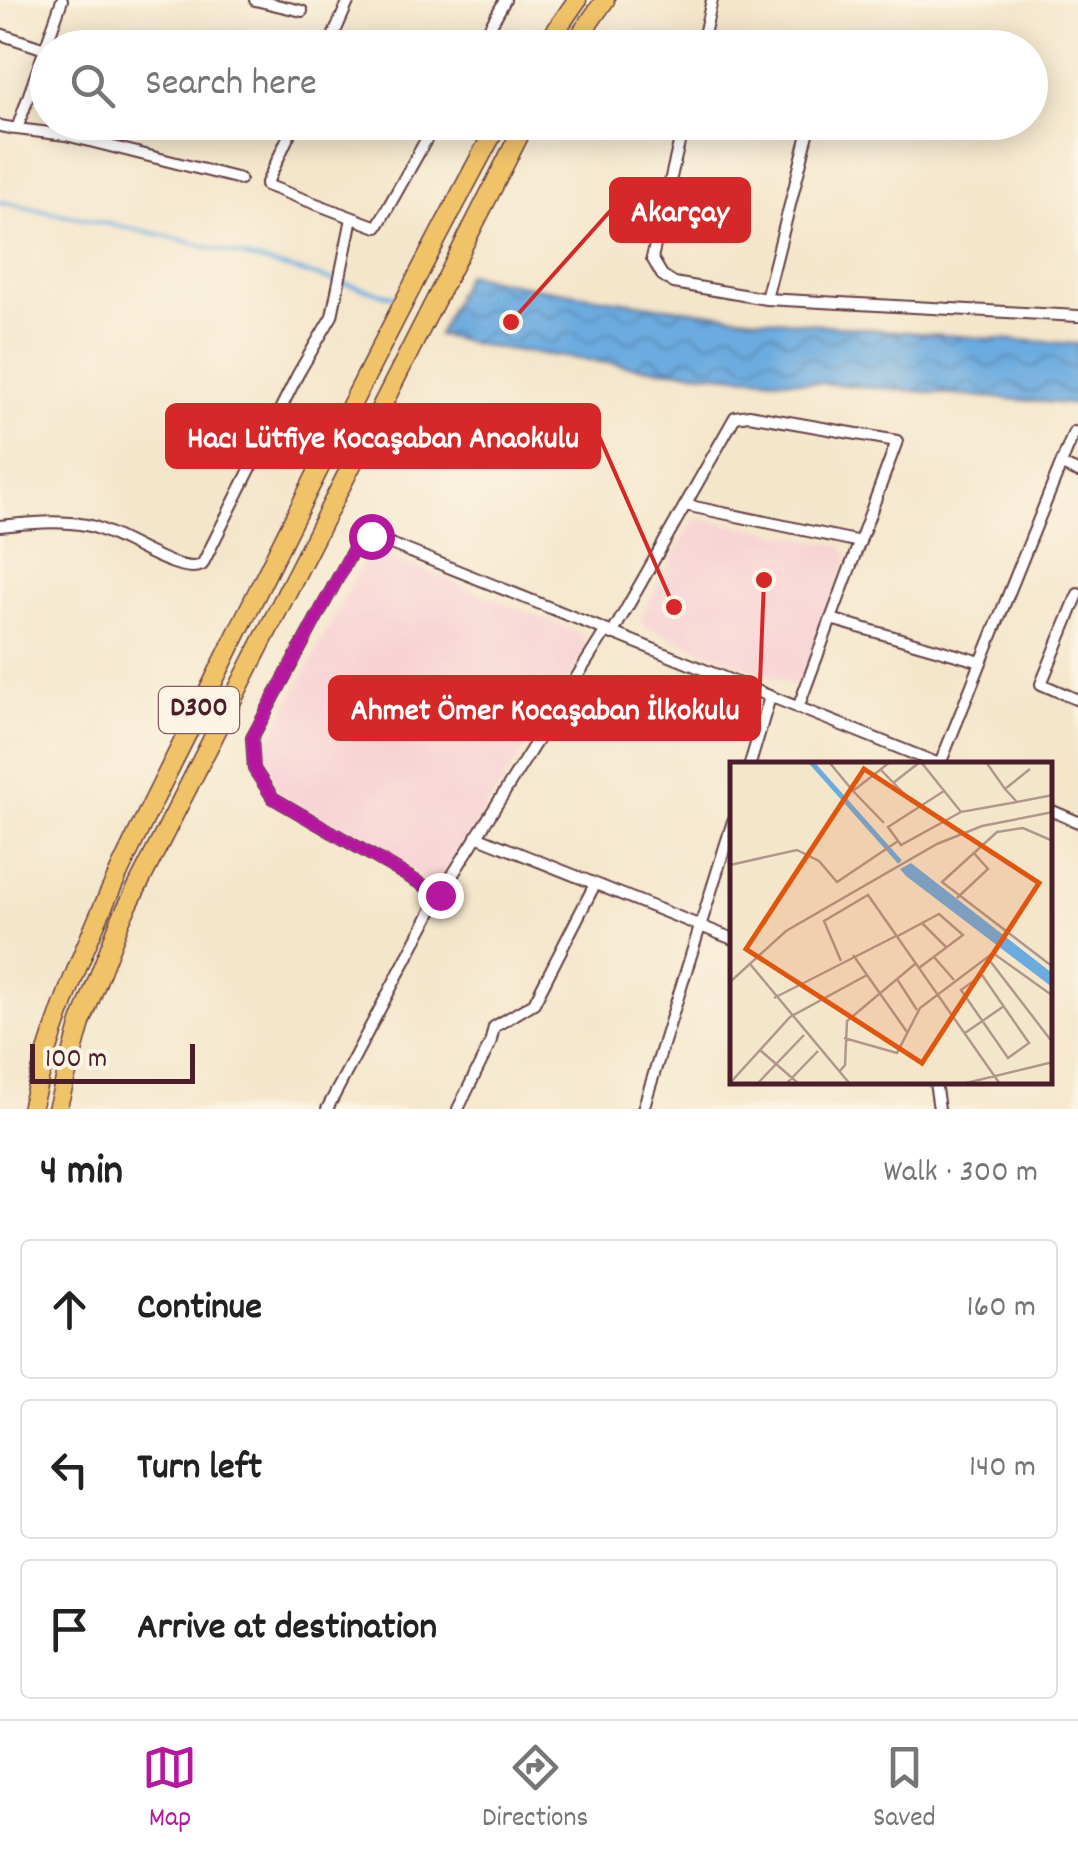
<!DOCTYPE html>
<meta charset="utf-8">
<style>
body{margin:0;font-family:Dekko,sans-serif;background:#f6f6f6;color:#222}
.scale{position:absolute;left:30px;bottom:25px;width:165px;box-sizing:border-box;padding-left:10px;border:5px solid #4a1f2b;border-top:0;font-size:28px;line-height:35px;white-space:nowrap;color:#4a1f2b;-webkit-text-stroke:8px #fcf5e5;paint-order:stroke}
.stop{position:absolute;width:30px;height:30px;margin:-22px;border:8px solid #b5179e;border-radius:50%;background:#fff}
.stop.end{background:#b5179e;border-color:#fff;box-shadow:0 2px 10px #0008}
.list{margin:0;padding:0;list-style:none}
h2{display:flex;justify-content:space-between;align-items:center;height:130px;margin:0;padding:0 40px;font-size:42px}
h2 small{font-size:32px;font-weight:400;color:#767676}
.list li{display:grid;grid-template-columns:65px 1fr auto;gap:30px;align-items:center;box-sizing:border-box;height:140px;margin:0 20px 20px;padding:0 20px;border:2px solid #e0e0e0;border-radius:10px}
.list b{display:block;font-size:38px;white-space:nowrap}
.list em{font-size:32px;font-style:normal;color:#767676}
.icon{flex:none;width:55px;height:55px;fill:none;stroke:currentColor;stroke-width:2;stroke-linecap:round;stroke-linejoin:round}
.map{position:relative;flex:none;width:1078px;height:1109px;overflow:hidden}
.search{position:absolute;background:#fff;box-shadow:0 5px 25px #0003;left:30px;right:30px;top:30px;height:110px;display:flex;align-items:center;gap:25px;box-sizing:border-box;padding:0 35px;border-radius:55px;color:#767676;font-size:38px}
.sheet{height:610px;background:#fff}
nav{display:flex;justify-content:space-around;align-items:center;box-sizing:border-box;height:140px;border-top:2px solid #e0e0e0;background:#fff;font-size:28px;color:#767676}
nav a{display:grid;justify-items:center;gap:5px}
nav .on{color:#b5179e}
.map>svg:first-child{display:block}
.built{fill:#f7cfd2}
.water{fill:url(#water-waves);stroke:#5b6585;stroke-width:2.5}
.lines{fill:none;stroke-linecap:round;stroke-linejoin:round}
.stream{stroke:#6cabdf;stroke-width:4}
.minor-casing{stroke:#643d43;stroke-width:14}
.trunk-casing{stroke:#643d43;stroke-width:21}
.minor{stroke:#fff;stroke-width:10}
.trunk{stroke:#f1c369;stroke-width:18}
.route{stroke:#b5179e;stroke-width:12}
.labels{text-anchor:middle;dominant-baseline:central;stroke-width:10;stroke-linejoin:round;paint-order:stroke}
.shield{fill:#fcf5e5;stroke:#7f5f63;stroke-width:2.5}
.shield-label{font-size:28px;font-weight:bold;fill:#4a1f2b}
.inset-river{fill:none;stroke:#6cabdf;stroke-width:5}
.inset-road{fill:none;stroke:#b0968b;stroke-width:2.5}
.view{fill:#e0560e;fill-opacity:0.15;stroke:#e0560e;stroke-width:5}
.inset-edge{fill:none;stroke:#4a1f2b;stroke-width:5}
.leader{fill:none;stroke:#d62828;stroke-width:4}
.callout-dot{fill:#d62828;stroke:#fcf5e5;stroke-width:4}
.callout{fill:#d62828;stroke:#d62828;stroke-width:4}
.callout-label{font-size:32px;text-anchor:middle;font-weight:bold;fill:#fff}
</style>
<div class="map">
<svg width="1078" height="1109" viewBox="0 0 1078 1109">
<defs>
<pattern id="water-waves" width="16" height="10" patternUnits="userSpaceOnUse" patternTransform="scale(2.5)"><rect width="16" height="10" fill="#6cabdf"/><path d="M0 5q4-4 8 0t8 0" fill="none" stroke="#5b8bb5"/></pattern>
</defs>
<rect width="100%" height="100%" fill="#fcf5e5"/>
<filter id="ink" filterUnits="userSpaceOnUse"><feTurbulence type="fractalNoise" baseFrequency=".01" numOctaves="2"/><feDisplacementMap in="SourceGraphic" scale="20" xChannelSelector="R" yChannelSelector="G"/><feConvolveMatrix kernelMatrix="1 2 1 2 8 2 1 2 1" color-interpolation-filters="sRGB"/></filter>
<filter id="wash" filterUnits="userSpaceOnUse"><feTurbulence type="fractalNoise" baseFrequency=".0048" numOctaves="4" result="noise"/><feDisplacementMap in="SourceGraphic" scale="40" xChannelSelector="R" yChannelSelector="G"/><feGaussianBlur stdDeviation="2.25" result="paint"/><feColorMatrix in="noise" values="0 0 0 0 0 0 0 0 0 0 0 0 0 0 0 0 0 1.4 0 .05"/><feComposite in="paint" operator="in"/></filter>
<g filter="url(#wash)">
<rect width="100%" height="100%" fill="#f4e6cb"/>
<!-- built -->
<path class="built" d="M699,518L841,546L848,557L803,681L794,686L645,627L641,616L692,523Z
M374,550L583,635L587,650L442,878L429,881L277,792L263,751L367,555Z"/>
<!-- water -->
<path class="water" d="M466,274C667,314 873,332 1078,344V405L637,367L484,346L438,335Z"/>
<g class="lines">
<!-- stream -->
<path class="stream" d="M0,202L163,235L399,298"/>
</g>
</g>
<g filter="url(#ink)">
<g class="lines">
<defs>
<path id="minor" d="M255,0L302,11
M0,34L45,49
M328,48L349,0
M478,48L505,0
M701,48L712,0
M295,122L266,185L377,227L436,122
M684,122L652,258L662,275L674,283L766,299L1078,316
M0,126L17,129L62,0
M17,129L66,135L240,179
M766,299L811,122
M1061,465L1078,472
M685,505L860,542
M0,526C29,523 58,520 86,525C116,530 178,577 202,565L298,374L332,316L352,218
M1078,594L1041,684L1078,700
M831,619L981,662
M612,634L735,417L749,415L897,441L798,708
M750,764L770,697
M940,764L1074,432L1078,433
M1050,810L1078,822
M476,836L733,939
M440,895L273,798L254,769L252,738L355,546L371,536L939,764
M935,1082L939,1109
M327,1109L440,895L605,632
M458,1109L490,1044L494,1027L534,1003L595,884
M643,1109L733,821"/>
<path id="trunk" d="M544,48L577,0
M571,48L605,0
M31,1109C68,959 144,821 212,684C305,495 399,307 499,122
M57,1109L81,1023L121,919L526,122"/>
</defs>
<!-- minor casing -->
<use href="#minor" class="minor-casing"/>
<!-- trunk casing -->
<use href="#trunk" class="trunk-casing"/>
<!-- minor -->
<use href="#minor" class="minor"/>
<!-- trunk -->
<use href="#trunk" class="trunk"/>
</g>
</g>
<g class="lines" filter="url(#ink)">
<!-- route -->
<path class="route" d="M371,536L355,546L252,738L254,769L273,798L440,895"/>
</g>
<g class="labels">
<!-- shield labels -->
<rect class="shield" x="159" y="687" width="80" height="46" rx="8"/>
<g class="shield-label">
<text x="199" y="710">D300</text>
</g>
</g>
<!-- overview -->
<g transform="translate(730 762)">
<rect width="322" height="322" fill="#f4e6cb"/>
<path d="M181,101L322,211V225L176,114L170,107Z" fill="#6cabdf"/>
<path class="inset-river" d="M81,0L170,100"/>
<path class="inset-road" d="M99,0L123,29L160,0M191,0L231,50L287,40M256,0L275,27L300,7M151,8L182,40M163,21L190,0M275,27L287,40L323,33M123,29L154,61M214,29L158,65L171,83L231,50M323,79L293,66L267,70L212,120L323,205M0,103L67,88L89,99L107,120L168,79M227,136L258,107L243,90M192,161L217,186M166,175L209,152L233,173L189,206M123,193L177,270M204,195L224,218M257,195L323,281M111,199L94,159L138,133L270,322M20,202L120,322M252,213L299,281L278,296L231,228ZM167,217L187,248M0,220L56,169L207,82L252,64L323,50M44,236L166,174M235,271L274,244M114,276L167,291L190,246L263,191L323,234M30,288L69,322M109,310L115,303L117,259L185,202M0,321L60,255L137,213M27,322L74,273M56,322L88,289M232,322L323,300"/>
<path class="view" d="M134,7L309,121L192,301L16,187Z"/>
<rect width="322" height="322" class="inset-edge"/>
</g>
<!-- callouts -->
<path class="leader" d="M511 322L611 210M674 607L599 436M764 580L759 708"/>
<g class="callout-dot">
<circle cx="511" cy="322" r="10"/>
<circle cx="674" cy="607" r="10"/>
<circle cx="764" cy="580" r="10"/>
</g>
<g class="callout">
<rect x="611" y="179" width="138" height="62" rx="10"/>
<rect x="167" y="405" width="432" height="62" rx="10"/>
<rect x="330" y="677" width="429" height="62" rx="10"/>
</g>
<g class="callout-label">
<text x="680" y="221">Akarçay</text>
<text x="383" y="447">Hacı Lütfiye Kocaşaban Anaokulu</text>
<text x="545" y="719">Ahmet Ömer Kocaşaban İlkokulu</text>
</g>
</svg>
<div class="scale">100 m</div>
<div class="stop" style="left:371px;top:536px"></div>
<div class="stop end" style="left:440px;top:895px"></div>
<div class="search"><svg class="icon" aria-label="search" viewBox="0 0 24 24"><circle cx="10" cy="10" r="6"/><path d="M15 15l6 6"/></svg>Search here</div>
</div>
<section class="sheet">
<h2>4 min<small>Walk · 300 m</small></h2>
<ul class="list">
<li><svg class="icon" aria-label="ahead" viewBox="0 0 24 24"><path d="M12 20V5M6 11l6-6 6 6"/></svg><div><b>Continue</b></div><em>160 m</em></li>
<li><svg class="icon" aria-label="left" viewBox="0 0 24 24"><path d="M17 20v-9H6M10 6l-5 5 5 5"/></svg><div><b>Turn left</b></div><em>140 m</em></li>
<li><svg class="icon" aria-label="arrive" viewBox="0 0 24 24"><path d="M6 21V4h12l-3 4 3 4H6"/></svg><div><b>Arrive at destination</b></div></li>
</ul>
</section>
<nav>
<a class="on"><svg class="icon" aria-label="map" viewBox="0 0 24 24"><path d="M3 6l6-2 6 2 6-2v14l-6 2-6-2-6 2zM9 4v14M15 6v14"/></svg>Map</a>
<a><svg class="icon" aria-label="directions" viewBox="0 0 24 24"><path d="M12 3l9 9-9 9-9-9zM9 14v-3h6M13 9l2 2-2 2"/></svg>Directions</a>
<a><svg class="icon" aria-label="saved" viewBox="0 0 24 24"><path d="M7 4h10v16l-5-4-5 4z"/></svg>Saved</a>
</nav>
